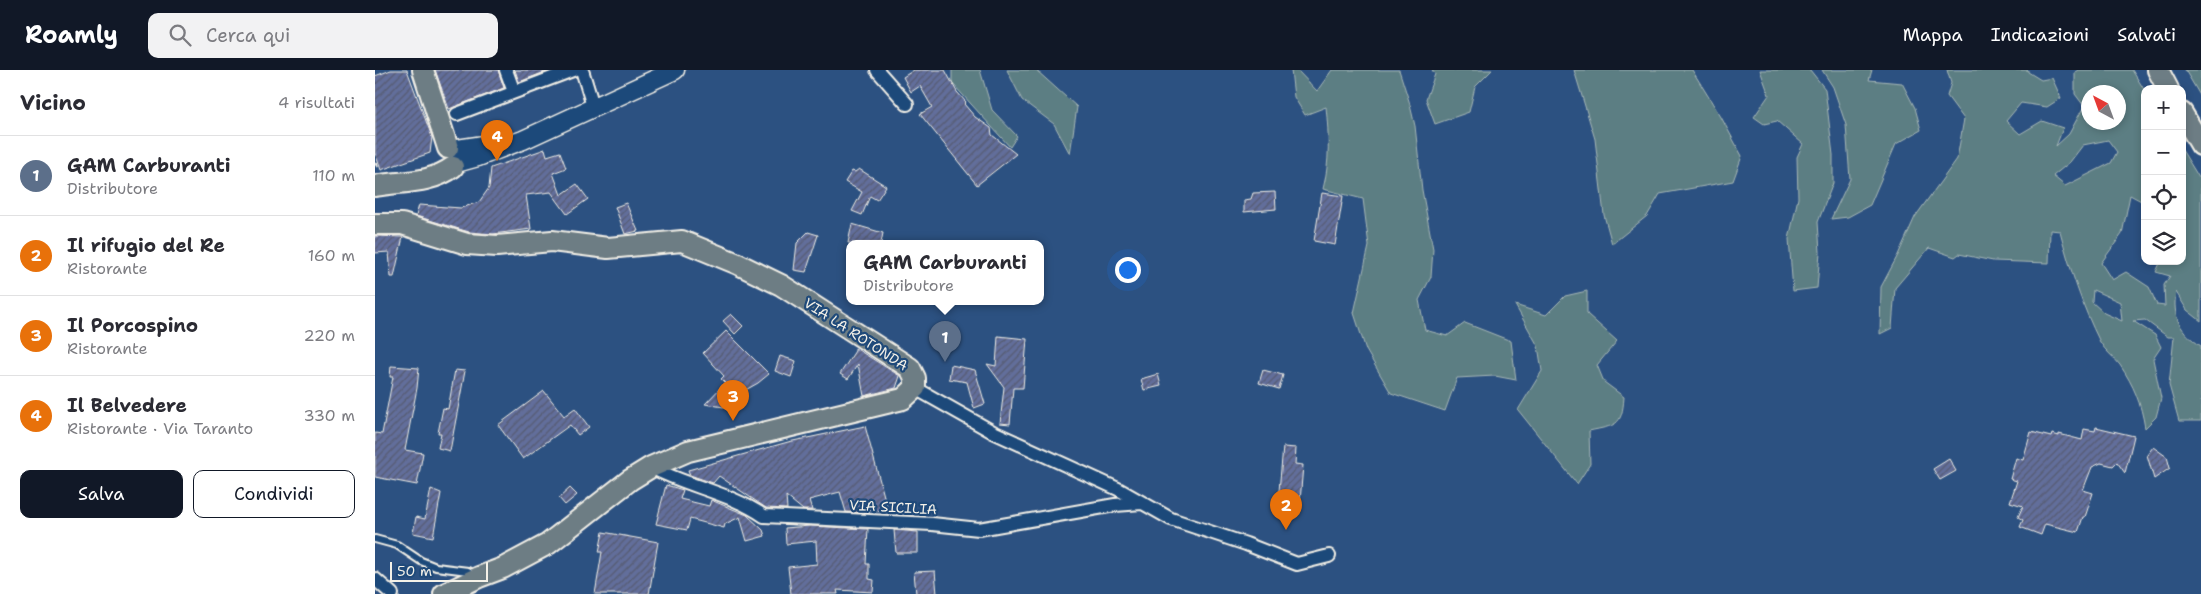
<!DOCTYPE html>
<html lang="it">
<meta charset="utf-8">
<style>
body{margin:0;font-family:"Shantell Sans",sans-serif;background:#f2f2f3;color:#2b2b33}
.controls{position:absolute;right:15px;top:15px;display:grid;overflow:hidden;border-radius:10px;box-shadow:0 2px 8px #0003}
.controls button{width:45px;height:45px;display:grid;place-items:center;padding:0;border:0;border-bottom:1px solid #e1e1e2;background:#fff;color:#2b2b33;font:25px sans-serif}
.compass{position:absolute;left:1706px;top:15px;width:45px;height:45px;border-radius:50%;background:#fff;box-shadow:0 2px 8px #0003;rotate:319deg}
.scale{position:absolute;left:15px;bottom:12px;width:98px;box-sizing:border-box;padding-left:5px;border:2px solid #f4f1e8;border-top:0;font-size:14px;line-height:18px;white-space:nowrap;color:#f4f1e8;-webkit-text-stroke:4px #1f4a7a;paint-order:stroke}
.you{position:absolute;left:752px;top:199px;width:18px;height:18px;margin:-12px;border:4px solid #fff;border-radius:50%;background:#1a73e8;box-shadow:0 0 0 8px #1a73e833}
.badge{display:grid;place-items:center;width:32px;height:32px;border-radius:50%;background:#111827;color:#fff;font-size:16px;font-weight:700}
.pin{position:absolute;translate:-50% -41px;filter:drop-shadow(0 1px 2px #0008)}
.pin::after{content:'';position:absolute;top:26px;width:18px;height:15px;background:inherit;clip-path:polygon(0 0,100% 0,50% 100%)}
.popup{position:absolute;left:471px;top:170px;width:198px;height:65px;box-sizing:border-box;display:grid;place-content:center;border-radius:10px;background:#fff;filter:drop-shadow(0 1px 4px #0005);font-size:16px;white-space:nowrap;color:#7c7c81}
.popup b{font-size:19px;color:#2b2b33}
.popup::after{content:'';position:absolute;left:50%;top:100%;margin-left:-10px;border:10px solid transparent;border-top-color:#fff}
.list{margin:0;padding:0;list-style:none}
h2{display:flex;justify-content:space-between;align-items:center;height:65px;margin:0;padding:0 20px;font-size:21px}
h2 small{font-size:16px;font-weight:400;color:#7c7c81}
.list li{display:grid;grid-template-columns:32px 1fr auto;gap:15px;align-items:center;box-sizing:border-box;height:80px;padding:0 20px;border-top:1px solid #e1e1e2}
.list b{display:block;font-size:19px;white-space:nowrap}
.list p{margin:0;font-size:16px;white-space:nowrap;color:#7c7c81}
.list em{font-size:16px;font-style:normal;color:#7c7c81}
.actions{display:flex;gap:10px;padding:15px 20px}
.actions a{flex:1;padding:11px 0;border:1px solid #111827;border-radius:10px;text-align:center;font-size:18px;color:#111827}
.actions .main{background:#111827;color:#fff}
.icon{flex:none;width:28px;height:28px;fill:none;stroke:currentColor;stroke-width:2;stroke-linecap:round;stroke-linejoin:round}
.map{position:relative;flex:none;width:1826px;height:524px;overflow:hidden}
header{display:flex;align-items:center;gap:30px;box-sizing:border-box;height:70px;padding:0 25px;background:#111827;color:#fff}
header strong{font-size:24px}
nav{display:flex;gap:28px;margin-inline-start:auto;font-size:18px}
.search{width:350px;height:45px;background:#f2f2f3;display:flex;align-items:center;gap:12px;box-sizing:border-box;padding:0 18px;border-radius:10px;color:#7c7c81;font-size:19px}
main{display:flex}
aside{flex:1;background:#fff}
.map>svg:first-child{display:block}
.green{fill:#5c7e83;stroke:#a8b8b6;fill-rule:evenodd}
.building{fill:url(#building-hatch);stroke:#f4f1e8}
.lines{fill:none;stroke-linecap:round;stroke-linejoin:round}
.lane-casing{stroke:#f4f1e8;stroke-width:10}
.street-casing{stroke:#f4f1e8;stroke-width:16}
.secondary-casing{stroke:#f4f1e8;stroke-width:21}
.primary-casing{stroke:#f4f1e8;stroke-width:24}
.path{stroke:#f4f1e8;stroke-width:2.5;stroke-dasharray:5 4;stroke-linecap:butt}
.lane{stroke:#1f4a7a;stroke-width:6}
.street{stroke:#1f4a7a;stroke-width:12}
.secondary{stroke:#1f4a7a;stroke-width:18}
.primary{stroke:#6d7d84;stroke-width:20}
.labels{text-anchor:middle;dominant-baseline:central;stroke-width:4.5;stroke-linejoin:round;paint-order:stroke}
.street-label{font-size:14px;fill:#f4f1e8;stroke:#1f4a7a}
</style>
<header>
<strong>Roamly</strong>
<div class="search"><svg class="icon" aria-label="search" viewBox="0 0 24 24"><circle cx="10" cy="10" r="6"/><path d="M15 15l6 6"/></svg>Cerca qui</div>
<nav><a>Mappa</a><a>Indicazioni</a><a>Salvati</a></nav>
</header>
<main>
<aside>
<h2>Vicino<small>4 risultati</small></h2>
<ul class="list">
<li><span class="badge" style="background:#5c6f8a">1</span><div><b>GAM Carburanti</b><p>Distributore</p></div><em>110 m</em></li>
<li><span class="badge" style="background:#e8710a">2</span><div><b>Il rifugio del Re</b><p>Ristorante</p></div><em>160 m</em></li>
<li><span class="badge" style="background:#e8710a">3</span><div><b>Il Porcospino</b><p>Ristorante</p></div><em>220 m</em></li>
<li><span class="badge" style="background:#e8710a">4</span><div><b>Il Belvedere</b><p>Ristorante · Via Taranto</p></div><em>330 m</em></li>
</ul>
<div class="actions"><a class="main">Salva</a><a>Condividi</a></div>
</aside>
<div class="map">
<svg width="1826" height="524" viewBox="0 0 1826 524">
<defs>
<pattern id="building-hatch" width="6" height="6" patternUnits="userSpaceOnUse" patternTransform="scale(1.25)"><rect width="6" height="6" fill="#626e9b"/><path d="M-1 1l2-2M0 6l6-6M5 7l2-2" fill="none" stroke="#565b70"/></pattern>
</defs>
<rect width="100%" height="100%" fill="#2c5181"/>
<filter id="ink" filterUnits="userSpaceOnUse"><feTurbulence type="fractalNoise" baseFrequency=".02" numOctaves="2"/><feDisplacementMap in="SourceGraphic" scale="10" xChannelSelector="R" yChannelSelector="G"/><feConvolveMatrix kernelMatrix="1 2 1 2 8 2 1 2 1" color-interpolation-filters="sRGB"/></filter>
<g filter="url(#ink)">
<!-- green -->
<path class="green" d="M577,0H605L617,40L642,66L635,77L577,13Z
M632,0H661L702,37L695,84L679,54L647,30Z
M916,0H922L942,21L957,0H1024L1034,31L1040,56L1047,120L1058,179L1056,207L1044,230L1050,260L1072,266L1090,253L1136,271L1141,310L1120,306L1082,308L1070,341L1016,323L991,280L979,243L994,176L988,129L948,119C955,92 954,66 951,37L930,45L919,27Z
M1057,0H1117L1100,17L1094,42L1060,54L1051,29L1060,4Z
M1199,0H1317L1346,47L1367,86L1358,111L1285,124L1272,146L1237,174L1229,145L1220,69Z
M1385,0H1435L1450,19L1458,85V113L1443,152L1445,182L1442,218L1418,221L1414,169L1423,128L1422,87L1428,74L1402,51L1389,54L1379,47L1394,25Z
M1447,0H1497L1494,10L1527,13L1540,38L1546,60L1521,74L1495,135L1473,147L1456,149L1475,109L1471,55L1458,17Z
M1572,0H1653V2L1666,10L1677,8L1686,28L1672,37L1646,33L1631,51L1645,64L1667,51L1688,58L1681,76L1694,64L1709,36L1700,24V2L1703,0H1757L1770,21V133L1755,125L1747,164L1726,193L1737,210L1751,202L1774,217L1782,235L1790,236L1789,215L1795,206L1781,202L1786,191H1807V80L1826,111V251L1812,240L1801,222C1797,247 1805,262 1826,276V351H1804L1794,315L1799,267H1793L1770,250L1758,251L1780,265L1786,277L1778,289L1786,328L1781,347L1770,358C1766,333 1759,316 1745,295C1739,287 1730,281 1725,272C1707,236 1695,199 1685,161L1675,160L1674,193L1618,191L1584,184L1580,187L1554,178L1520,218L1517,258L1505,264L1506,217L1523,185L1540,147L1582,89L1589,49L1572,26L1576,13ZM1714,22H1744V52H1714ZM1733,70L1742,82L1736,93L1690,116L1678,106L1695,92L1708,75ZM1718,220L1745,232L1747,251L1729,243L1717,232Z
M1810,0H1826V27Z
M1212,221V244L1242,271L1222,295L1229,312L1249,327C1247,357 1241,355 1214,361L1215,394L1202,414L1143,340L1167,301L1163,276L1140,235L1171,245L1190,226Z"/>
<!-- building -->
<path class="building" d="M16,0H32L57,67L55,83L6,100L0,83V6Z
M60,0H123L129,18L74,39Z
M140,0H175L144,12Z
M539,0H570L582,22L591,32L589,34L600,47L616,58L617,65L641,84L602,115L545,44L557,37L545,16L536,22L528,7Z
M170,79L172,86L185,82L191,98L178,103L186,125L202,114L213,129L192,144L176,122L151,125L156,159L118,164L94,162L41,146L44,135L86,138L104,132L114,118L116,98Z
M484,99L511,116L502,130L495,126L487,145L477,141L487,122L470,112L477,101L480,102Z
M900,122L901,139L869,142V130L876,129L878,123Z
M947,123L968,126L960,175L939,171Z
M251,133L263,161L250,164L240,137Z
M477,154L508,163L506,173H473Z
M433,162L443,165L431,202L419,200L422,173Z
M0,166L28,167L19,207H16L14,182L0,183Z
M356,244L368,256L360,264L348,251Z
M351,261L394,304L383,313L358,327L361,339L330,334L350,313L346,309L349,306L328,283Z
M623,266L652,269L648,318H638L635,354L625,353L629,317L612,294L621,296Z
M480,278L525,306L521,318L489,326L483,294L473,309L465,304L480,281Z
M405,286L421,291L416,307L400,301Z
M576,295L600,300L610,334L599,338L592,312L574,309Z
M16,296L44,298L42,318L30,380L48,383L42,415L0,407V363L7,364L18,307H15Z
M80,300L90,301L75,381L63,378L66,363H63L68,338L73,339Z
M888,300L908,305L904,319L884,313Z
M783,304L786,316L769,320L766,309Z
M169,321L189,346L200,338L214,357L203,365L195,355L148,389L123,355Z
M490,356L513,441L494,440V443L471,442L465,422L434,430L437,440H428L411,426L412,439L391,438L344,406L338,413L315,405L313,400L413,372Z
M1721,357L1759,366L1750,403L1742,392L1738,396L1726,393L1717,397L1708,420L1718,423L1710,447H1708L1703,462L1670,454L1666,465L1645,457L1648,450L1643,447L1648,436L1635,432L1642,411L1635,409L1641,388L1648,390L1656,362L1676,367L1677,364L1684,366V364L1707,370L1709,359L1720,361Z
M908,377L921,378L920,394L928,395L924,444L905,442L906,433L903,432Z
M1778,377L1792,387L1795,398L1779,409L1772,385Z
M1574,389L1581,401L1565,410L1558,399Z
M291,415L308,420L305,429L334,436L336,430L372,445L388,460L390,466L372,471L365,447L350,454L349,458L315,449L312,460L281,454Z
M195,418L202,425L190,435L184,428Z
M56,419L66,423L58,467L38,463L41,447L50,449Z
M435,456L493,459L491,494H494V509L499,510L498,522L462,520L463,524H416L413,497L442,494L441,471L411,474L410,458Z
M519,460L543,462V483H521Z
M228,462L283,472L274,524H220L227,482H224Z
M560,501L562,524H541L539,502Z"/>
<g class="lines">
<defs>
<path id="lane" d="M0,469L22,475L46,491L61,497L93,501L101,506"/>
<path id="street" d="M131,0L139,22
M207,0L218,36
M502,0L532,34
M82,44L198,0
M540,318L618,362L743,419L796,449L871,474L922,494L954,486
M276,397C313,417 354,422 389,446L557,454L604,459L740,435L767,433
M0,509L17,524"/>
<path id="secondary" d="M82,79L116,74
M85,92L103,87L148,70L300,0"/>
<path id="primary" d="M48,0L73,78
M1783,0L1793,19
M1807,43L1826,75
M0,116C27,111 55,114 78,97
M0,154H27L92,174L122,176L177,171L233,178L307,171L363,194L406,215L535,298L540,308V318L528,329L313,381L276,397L255,410L173,474L128,498L104,507L69,524"/>
</defs>
<!-- lane casing -->
<use href="#lane" class="lane-casing"/>
<!-- street casing -->
<use href="#street" class="street-casing"/>
<!-- secondary casing -->
<use href="#secondary" class="secondary-casing"/>
<!-- primary casing -->
<use href="#primary" class="primary-casing"/>
<!-- path -->
<path class="path" d="M0,93L5,100"/>
<!-- lane -->
<use href="#lane" class="lane"/>
<!-- street -->
<use href="#street" class="street"/>
<!-- secondary -->
<use href="#secondary" class="secondary"/>
<!-- primary -->
<use href="#primary" class="primary"/>
</g>
</g>
<g class="labels">
<!-- street labels -->
<g class="street-label">
<text transform="translate(481 264) rotate(33)">VIA LA ROTONDA</text>
<text transform="translate(518 437) rotate(3)">VIA SICILIA</text>
</g>
</g>
</svg>
<div class="controls">
<button>+</button>
<button>−</button>
<button><svg class="icon" aria-label="locate" viewBox="0 0 24 24"><circle cx="12" cy="12" r="6"/><path d="M12 2v4M12 18v4M2 12h4M18 12h4"/></svg></button>
<button><svg class="icon" aria-label="layers" viewBox="0 0 24 24"><path d="M12 4l9 5-9 5-9-5zM3 14l9 5 9-5"/></svg></button>
</div>
<svg class="compass" viewBox="-18 -18 36 36"><path d="M0-13l5 13h-10z" fill="#e53935"/><path d="M0 13l5-13h-10z" fill="#7c7c81"/></svg>
<div class="scale">50 m</div>
<div class="you"></div>
<div class="pin badge" style="left:570px;top:292px;background:#5c6f8a">1</div>
<div class="popup"><b>GAM Carburanti</b>Distributore</div>
<div class="pin badge" style="left:911px;top:460px;background:#e8710a">2</div>
<div class="pin badge" style="left:358px;top:351px;background:#e8710a">3</div>
<div class="pin badge" style="left:122px;top:91px;background:#e8710a">4</div>
</div>
</main>
